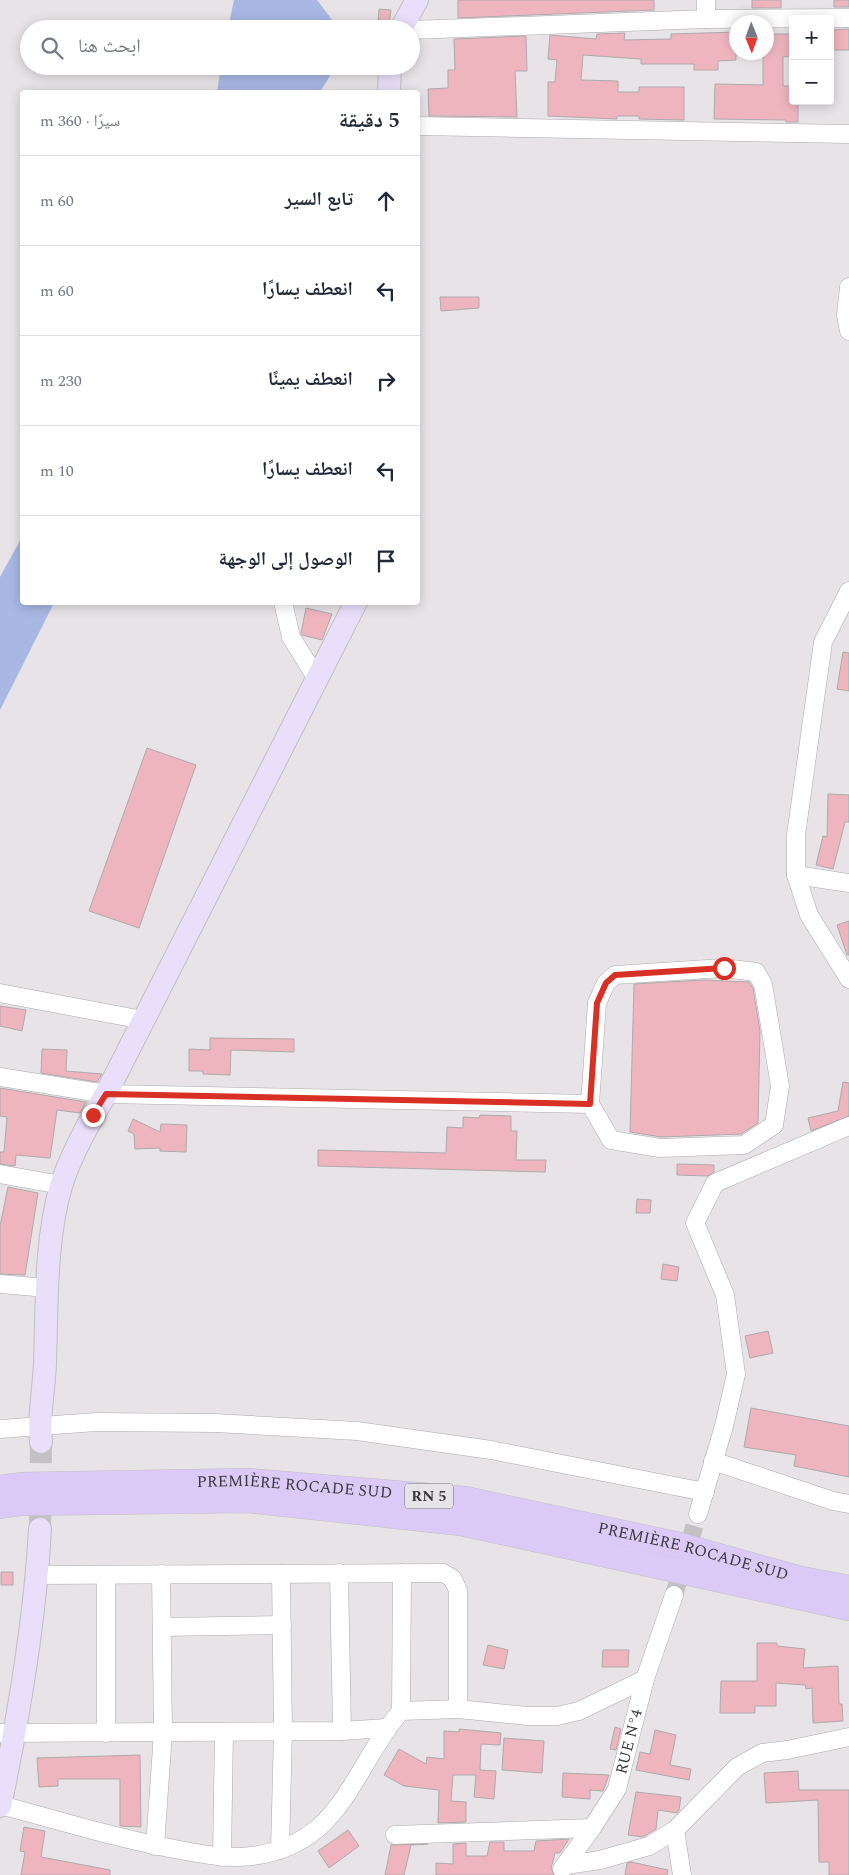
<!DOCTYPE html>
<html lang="ar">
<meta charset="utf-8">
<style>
body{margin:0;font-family:Spectral,"Noto Naskh Arabic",serif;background:#f2f2f3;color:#1f2937;direction:rtl}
.controls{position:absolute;right:15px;top:15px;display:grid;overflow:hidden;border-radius:5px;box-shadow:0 2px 12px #0003}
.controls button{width:45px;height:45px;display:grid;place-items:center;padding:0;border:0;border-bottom:1px solid #e0e1e3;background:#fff;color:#1f2937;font:25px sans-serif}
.compass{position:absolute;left:729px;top:15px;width:45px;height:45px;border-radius:50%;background:#fff;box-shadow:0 2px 12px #0003;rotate:179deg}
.stop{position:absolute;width:15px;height:15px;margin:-11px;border:4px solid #d93025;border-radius:50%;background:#fff}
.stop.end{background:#d93025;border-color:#fff;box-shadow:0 1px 5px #0008}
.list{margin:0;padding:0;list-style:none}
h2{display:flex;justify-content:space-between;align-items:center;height:65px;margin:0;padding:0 20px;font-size:21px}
h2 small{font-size:16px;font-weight:400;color:#747a83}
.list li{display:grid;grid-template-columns:32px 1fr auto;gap:15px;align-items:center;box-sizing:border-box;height:90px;padding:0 20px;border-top:1px solid #e0e1e3}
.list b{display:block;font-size:19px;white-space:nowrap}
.list em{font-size:16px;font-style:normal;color:#747a83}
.icon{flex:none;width:28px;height:28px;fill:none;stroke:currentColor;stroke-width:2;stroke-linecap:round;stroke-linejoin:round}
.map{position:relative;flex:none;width:849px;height:1875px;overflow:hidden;direction:ltr}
.search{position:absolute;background:#fff;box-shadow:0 2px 12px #0003;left:20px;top:20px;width:400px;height:55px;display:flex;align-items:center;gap:12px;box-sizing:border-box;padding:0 18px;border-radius:28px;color:#747a83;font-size:19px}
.panel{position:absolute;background:#fff;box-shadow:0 2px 12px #0003;left:20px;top:90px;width:400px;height:515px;border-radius:5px;direction:rtl}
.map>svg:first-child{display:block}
.water{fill:#a8b7e4}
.building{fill:#eeb5bf;stroke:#aeaaab}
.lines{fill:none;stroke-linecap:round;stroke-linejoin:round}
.minor-tunnel{stroke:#c4c1c4;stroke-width:18;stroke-dasharray:18 9;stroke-linecap:butt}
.major-tunnel{stroke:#c4c1c4;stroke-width:22;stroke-dasharray:22 11;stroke-linecap:butt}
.minor-casing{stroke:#ada9ac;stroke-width:19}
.major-casing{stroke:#c0c0c0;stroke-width:24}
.highway-casing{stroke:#c0c0c0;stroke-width:26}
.minor{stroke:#fff;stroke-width:18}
.major{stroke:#e9dffa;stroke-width:22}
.highway{stroke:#dbcaf7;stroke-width:25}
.route{stroke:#d93025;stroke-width:6}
.labels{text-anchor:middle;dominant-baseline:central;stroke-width:5;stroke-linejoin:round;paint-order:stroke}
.shield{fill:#e7e3e6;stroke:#6e6c6e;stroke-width:1}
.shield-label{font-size:15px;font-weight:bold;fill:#3a393a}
.street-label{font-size:16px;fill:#3a393a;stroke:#e7e3e6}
</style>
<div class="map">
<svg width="849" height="1875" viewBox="0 0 849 1875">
<rect width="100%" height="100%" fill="#e7e3e6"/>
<!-- water -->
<path class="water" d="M234,0H317L339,29H228Z
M221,66H336L320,92H217Z
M22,537V602L54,603L0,710V577Z"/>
<!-- building -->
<path class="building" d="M458,0H654V10L458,18Z
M752,0H781V8H752Z
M834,0H849V7H834Z
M379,9L391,10L389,23L378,22Z
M849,29V50H830V30Z
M736,32V60L718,61V70H694V64H641V59L583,55L581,80L618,81V92H639V87H684V120L639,119V116H617V119L548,116V82H555L557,60L548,59L550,35L596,39L597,34L625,33L624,40L671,39V34Z
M766,34H792L793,56L783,57V86H793V101H798V122H786V120L714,119L715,84L763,85V52H766Z
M526,36L527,71H515L517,117L429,116L428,89L448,88V70H455L454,39Z
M440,297H479V308L441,311Z
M306,608L332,614L322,640L302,635L301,633Z
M843,652L849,653V691L837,689Z
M147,748L196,765L139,928L89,911Z
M828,794L849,795V822H845L833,869L816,865L823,836L827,837Z
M849,921V955H847L837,925Z
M703,980L749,982L753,988L760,1031L758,1123L741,1134L661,1137L630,1132L634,984Z
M0,1006L26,1010L22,1031L0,1026Z
M210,1038L294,1039V1052L231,1050L230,1075L203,1074V1071H189V1049L210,1050Z
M42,1049L67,1050L66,1071L102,1074L97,1082L41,1073Z
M843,1082L849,1083V1116L811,1131L808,1118L838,1111Z
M0,1088L86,1102L80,1113L57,1110L50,1158L16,1155L15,1166L0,1164V1152H4L7,1117L0,1116Z
M480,1115L511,1116V1131H517L516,1160H546L545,1172L318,1166V1150L446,1153L447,1127L463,1128V1117L479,1118Z
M133,1119L160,1132L161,1124L187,1125L186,1152L160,1151V1148L135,1149L134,1134L128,1131Z
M677,1164L714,1165V1172L708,1176L677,1175Z
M8,1187L38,1193L25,1275L0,1274V1226Z
M637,1199L651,1200L650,1213H636Z
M663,1264L679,1267L677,1281L661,1279Z
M768,1331L773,1353L750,1358L745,1336Z
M751,1408L849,1426V1477L794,1466L796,1455L744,1447Z
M1,1572H13V1585H1Z
M757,1643H777V1646L805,1649L803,1668L838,1666L839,1704H842L843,1721L813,1723L812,1688L806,1689L805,1685L776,1683V1706H755V1713H720L721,1681H757Z
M488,1645L508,1650L504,1669L483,1665Z
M603,1650H629L628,1667H602Z
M615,1727L621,1729L616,1750L610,1749Z
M459,1729L501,1733L500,1745L481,1744L480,1770L496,1771L494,1799L474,1797L476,1775H453L451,1801L466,1802V1822L438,1823L439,1790L404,1786L384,1775L399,1749L426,1764L427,1757L444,1759V1731L459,1732Z
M655,1730L676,1735L670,1765L691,1769L689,1780L636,1770L640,1752L650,1754Z
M504,1738L544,1741L542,1773L502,1770Z
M140,1755L141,1827L120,1826V1779H58V1786L39,1787L37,1758Z
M798,1771L799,1790H849V1875H829V1862H819L818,1800L766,1803L764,1773Z
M563,1773L609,1775L603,1791L590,1790V1799L562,1797Z
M636,1792L681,1797L679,1810L677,1813L658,1810L656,1829L643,1837L628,1835Z
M24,1827L45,1831L41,1857L110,1870V1875H21L25,1852L20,1851Z
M348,1830L359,1846L329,1868L318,1851Z
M569,1839L560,1853H555L551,1868L554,1875H436V1863L453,1864V1844L466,1843V1856H487L490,1842H504V1851H534L536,1841Z
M428,1844L411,1845L404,1875H385L391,1845Z
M631,1862L668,1870L667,1875H625L627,1863Z"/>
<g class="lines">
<!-- minor-tunnel -->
<path class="minor-tunnel" d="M674,1595L698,1514"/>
<!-- major-tunnel -->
<path class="major-tunnel" d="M40,1529L41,1442"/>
<defs>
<g id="minor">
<path d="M706,0V19"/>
<path d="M411,30L706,19L849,18"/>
<path d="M418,126L849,134"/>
<path d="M849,287L846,315L849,331"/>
<path d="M849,591L823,642L796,835V875L809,915L849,979"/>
<path d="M283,602L291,637L317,679"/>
<path d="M796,875L849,883"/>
<path d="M724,968L756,972L763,984L780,1086L774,1125L744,1145L660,1148L611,1140L590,1104L597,1003L606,983L615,975Z"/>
<path d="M0,993L143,1020"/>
<path d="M0,1077L106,1094L590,1104"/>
<path d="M0,1174L61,1185"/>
<path d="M0,1284L47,1288"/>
<path d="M0,1429L96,1422L215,1423L357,1431L491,1450L705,1492"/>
<path d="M713,1461L833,1501L849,1504"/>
<path d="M698,1514L724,1426L736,1374L725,1295L695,1223L715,1183L849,1126"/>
<path d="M339,1573L342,1731"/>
<path d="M37,1575L443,1573L452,1578L458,1590V1709"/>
<path d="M106,1575V1733"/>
<path d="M162,1627L282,1625"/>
<path d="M401,1711L402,1573"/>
<path d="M0,1733L342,1731L386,1728"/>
<path d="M0,1805C61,1821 122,1840 185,1851C207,1855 229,1859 252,1856C277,1853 299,1844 318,1828C352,1799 370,1746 401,1711L458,1709L528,1716H557L579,1711L645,1679"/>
<path d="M675,1830L682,1875"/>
<path d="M395,1835L592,1828"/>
<path d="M155,1846L163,1733L161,1574"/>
<path d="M280,1850L283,1732L281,1574"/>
<path d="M222,1857L224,1732"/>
<path d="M566,1865L600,1860L649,1846L675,1830L737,1767L762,1753L787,1750L849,1737"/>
<path id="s1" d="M562,1869L592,1828L617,1789L645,1679L674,1595"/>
</g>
<path id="major" d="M401,29L417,0
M389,92L390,66
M41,1442C38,1416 44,1390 45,1363C47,1306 45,1240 61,1186C69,1159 91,1118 106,1094L356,602
M0,1806C19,1715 35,1622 40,1529"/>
<g id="highway">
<path id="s2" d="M0,1488L21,1485L248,1481L465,1499L679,1545L801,1579L849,1588"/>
<path d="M0,1506L21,1503L248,1500L461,1523L849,1608"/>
</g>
</defs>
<!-- minor casing -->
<use href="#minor" class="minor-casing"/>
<!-- major casing -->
<use href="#major" class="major-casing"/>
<!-- highway casing -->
<use href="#highway" class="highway-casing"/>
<!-- minor -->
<use href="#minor" class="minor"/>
<!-- major -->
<use href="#major" class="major"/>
<!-- highway -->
<use href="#highway" class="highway"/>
</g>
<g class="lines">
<!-- route -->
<path class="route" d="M93,1115L106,1094L590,1104L597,1003L606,983L615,975L724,968"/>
</g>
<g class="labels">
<!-- shield labels -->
<rect class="shield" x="405" y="1483.5" width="48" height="25" rx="4"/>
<g class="shield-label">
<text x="429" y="1496">RN 5</text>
</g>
<!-- street labels -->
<g class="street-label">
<text stroke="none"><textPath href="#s2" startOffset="295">PREMIÈRE ROCADE SUD</textPath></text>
<text stroke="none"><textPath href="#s2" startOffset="700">PREMIÈRE ROCADE SUD</textPath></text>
<text stroke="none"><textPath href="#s1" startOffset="146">RUE N°4</textPath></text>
</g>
</g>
</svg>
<div class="controls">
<button>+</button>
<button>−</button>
</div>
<svg class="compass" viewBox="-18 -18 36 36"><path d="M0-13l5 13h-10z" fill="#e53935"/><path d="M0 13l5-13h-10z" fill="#747a83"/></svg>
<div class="stop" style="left:724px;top:968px"></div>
<div class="stop end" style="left:93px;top:1115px"></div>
<div class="search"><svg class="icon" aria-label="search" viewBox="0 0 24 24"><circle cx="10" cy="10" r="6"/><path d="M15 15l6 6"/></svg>ابحث هنا</div>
<section class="panel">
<h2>5 دقيقة<small>سيرًا · 360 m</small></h2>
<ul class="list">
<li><svg class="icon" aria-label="ahead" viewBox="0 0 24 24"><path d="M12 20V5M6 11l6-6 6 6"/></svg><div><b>تابع السير</b></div><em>60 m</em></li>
<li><svg class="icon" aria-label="left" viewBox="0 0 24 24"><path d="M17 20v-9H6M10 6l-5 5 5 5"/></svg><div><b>انعطف يسارًا</b></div><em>60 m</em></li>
<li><svg class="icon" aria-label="right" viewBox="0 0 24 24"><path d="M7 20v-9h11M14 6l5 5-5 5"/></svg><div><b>انعطف يمينًا</b></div><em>230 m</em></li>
<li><svg class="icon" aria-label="left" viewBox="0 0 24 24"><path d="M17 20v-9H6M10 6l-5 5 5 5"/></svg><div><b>انعطف يسارًا</b></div><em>10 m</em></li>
<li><svg class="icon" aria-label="arrive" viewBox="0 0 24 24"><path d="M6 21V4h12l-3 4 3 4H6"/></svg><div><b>الوصول إلى الوجهة</b></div></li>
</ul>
</section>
</div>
